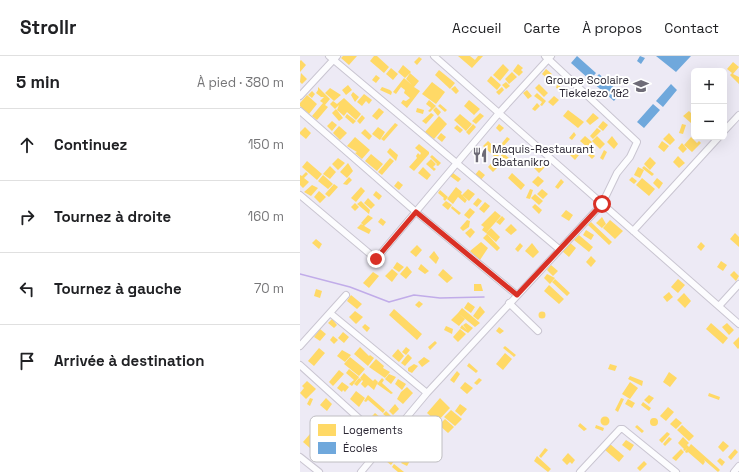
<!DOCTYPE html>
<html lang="fr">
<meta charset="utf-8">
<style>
body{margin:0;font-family:"Space Grotesk",sans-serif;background:#f2f2f2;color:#202124}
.controls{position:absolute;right:12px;top:12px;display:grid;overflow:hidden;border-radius:6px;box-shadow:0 4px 16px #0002}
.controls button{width:36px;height:36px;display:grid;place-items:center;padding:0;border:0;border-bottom:1px solid #e0e0e0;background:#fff;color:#202124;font:20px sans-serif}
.stop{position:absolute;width:12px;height:12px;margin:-9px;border:3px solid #d93025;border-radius:50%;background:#fff}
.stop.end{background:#d93025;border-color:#fff;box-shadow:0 1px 4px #0008}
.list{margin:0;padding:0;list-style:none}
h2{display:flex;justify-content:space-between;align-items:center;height:52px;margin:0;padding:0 16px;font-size:17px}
h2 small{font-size:13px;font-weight:400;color:#757577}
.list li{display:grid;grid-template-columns:26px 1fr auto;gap:12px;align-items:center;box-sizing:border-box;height:72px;padding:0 16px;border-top:1px solid #e0e0e0}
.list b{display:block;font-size:15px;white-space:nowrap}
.list em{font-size:13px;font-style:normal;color:#757577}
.icon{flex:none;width:22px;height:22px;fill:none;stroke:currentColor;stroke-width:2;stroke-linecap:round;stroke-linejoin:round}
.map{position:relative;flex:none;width:439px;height:416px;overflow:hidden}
header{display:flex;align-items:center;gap:24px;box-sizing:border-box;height:56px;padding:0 20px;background:#fff;border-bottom:1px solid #e0e0e0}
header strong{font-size:19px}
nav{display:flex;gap:22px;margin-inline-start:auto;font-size:14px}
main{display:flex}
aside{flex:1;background:#fff}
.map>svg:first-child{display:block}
.homes{fill:#ffd966}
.schools{fill:#6fa8dc}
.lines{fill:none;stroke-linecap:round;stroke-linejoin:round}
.stream{stroke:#c1ace9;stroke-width:1.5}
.minor-casing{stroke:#c9c5d1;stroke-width:8}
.minor{stroke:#fcfcfe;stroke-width:6}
.route{stroke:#d93025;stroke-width:5}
.labels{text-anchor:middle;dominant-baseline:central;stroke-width:4;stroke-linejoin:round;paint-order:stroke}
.poi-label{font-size:11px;fill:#2a2633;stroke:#fff;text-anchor:end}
.key{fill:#fff;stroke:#bfbec2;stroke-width:1}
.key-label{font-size:11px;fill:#2a2633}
</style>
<header>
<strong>Strollr</strong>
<nav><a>Accueil</a><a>Carte</a><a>À propos</a><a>Contact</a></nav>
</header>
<main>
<aside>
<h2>5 min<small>À pied · 380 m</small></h2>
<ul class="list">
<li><svg class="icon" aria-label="ahead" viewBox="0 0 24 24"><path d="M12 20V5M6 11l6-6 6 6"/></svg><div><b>Continuez</b></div><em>150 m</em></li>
<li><svg class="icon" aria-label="right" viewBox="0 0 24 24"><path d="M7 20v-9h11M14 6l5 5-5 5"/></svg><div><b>Tournez à droite</b></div><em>160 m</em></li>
<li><svg class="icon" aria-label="left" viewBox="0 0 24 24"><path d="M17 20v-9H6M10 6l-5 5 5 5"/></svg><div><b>Tournez à gauche</b></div><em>70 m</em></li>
<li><svg class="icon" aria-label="arrive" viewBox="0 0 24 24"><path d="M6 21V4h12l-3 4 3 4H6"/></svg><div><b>Arrivée à destination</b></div></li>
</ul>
</aside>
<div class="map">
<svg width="439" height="416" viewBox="0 0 439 416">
<rect width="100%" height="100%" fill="#edeaf5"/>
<!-- homes -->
<path class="homes" d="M43,0H57L49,9L41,2Z
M74,0H77L89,11L84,17L70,5Z
M158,0H170L175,4L178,0H183L172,12Z
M119,1L122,3L117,9L114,6Z
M1,4L6,9L0,16V5Z
M433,6L439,11L433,18L439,21V28L430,19L432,17L427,13Z
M203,8L209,14L200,25L193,19Z
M218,8L223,12L221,14L223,16L219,20L213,15Z
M103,9L111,16L105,22L98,16Z
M91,12L98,18L93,24L86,18Z
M246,13L252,18L248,23L242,18Z
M139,14L155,27L150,33L135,19Z
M212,16L217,21L209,28L205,23Z
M1,17L7,23L2,28L0,26Z
M110,17L119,25L114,31L120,35L107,52L101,47L103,44L106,45L110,42L104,37L105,34L101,31L96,38L93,36L104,22L112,29L106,23Z
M76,19L80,22L76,27L72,24Z
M191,20L201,29L197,34L187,25Z
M258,25L262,26L259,33L256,32Z
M132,26L145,36L136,48L122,38Z
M206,26L210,30L206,33L202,29Z
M239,28L248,37L244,41L235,32Z
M48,29L52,34L46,39L42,34Z
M155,30L159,35L156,38L151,33Z
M18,31L30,43L25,49L28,51L17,64L12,60L23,47L20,45L24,41H21L16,37L18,34Z
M82,31L90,34L92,36L91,39L80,34Z
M202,31L204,34L199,39L196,36Z
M30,32L41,39L34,45L25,37Z
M227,34L232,40L228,43L223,37Z
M12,35L15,38L12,42L8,39Z
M53,36L59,41L55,46L51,39Z
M237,37L246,45L242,50L240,49L242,46L234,40Z
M64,38L72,44L69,48L66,45L62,50L57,46Z
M7,39L17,48L9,58L0,50V47Z
M254,40L259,44L253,50L248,46Z
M44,42L61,58L56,64L47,56L44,60L37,54L39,49L35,53L30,48L33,45L37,48Z
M129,44L136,50L130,56L128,55L131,52L126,48Z
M169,44L180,53L174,59L164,50Z
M237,47L240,50L235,55L232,53Z
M140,48L147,54L145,56L138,50Z
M136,51L141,56L138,60L133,54Z
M79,52L84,56L77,64L72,60Z
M117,52L124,54L123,58L116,56Z
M36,53L43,62L39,65L32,57Z
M268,54L284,66L278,72L263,60Z
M389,55L394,60V64L391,67L383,60Z
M131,57L134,59L126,68L122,65Z
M180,57L184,60L176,68L172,65Z
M293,57L299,62L290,69L286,65Z
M47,58L56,65L53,68L45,61Z
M160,58L172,68L166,75L154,64Z
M62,59L65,62L60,68L57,65Z
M139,60L147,68L134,83L125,76Z
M32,65L37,69L32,75L27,70Z
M303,65L308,69L303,75L298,71Z
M95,67L98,69L84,85L81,83Z
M173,68L176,71L169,79L166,76Z
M199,68L204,72L200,76L196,72Z
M382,68L386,69L383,78L379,77Z
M157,69L163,74L160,77L154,72Z
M39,70L47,77L40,84L33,77Z
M5,71L11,77L6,83L0,78V76Z
M78,71L85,76L80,84L72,78Z
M297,72L301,75L293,83L290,80Z
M65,73L72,80L69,84L61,77Z
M274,76L276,79L272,84L269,82Z
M141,77L146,81L142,86L137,82Z
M369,77L375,84L370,89L363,83Z
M285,80L292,86L287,91L280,85Z
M297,80L305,88L300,93L292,85Z
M312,80L318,88L314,93L307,86Z
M55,81L70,94L62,103L55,97L57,96L47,90Z
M207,81L210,83L200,94L198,92Z
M391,81L397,87L399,85L401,87L392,96L384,89Z
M188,85L201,97L196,102L183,90Z
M362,85L369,90L364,96L358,91Z
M382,87L387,93L383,97L378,92Z
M119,88L129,96V98L114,115L109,111L117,102L116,100L118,97L120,99L121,97L115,92Z
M90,92L98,99L96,105L87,96Z
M289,94L295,100L292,103L286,97Z
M304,94L307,96L303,104L300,102Z
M274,95L279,99L275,104L270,99Z
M203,97L209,102L203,109L198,104Z
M71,98L83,108L77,115L65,105Z
M132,99L141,107L138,110L136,109L137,108L130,101Z
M378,100L385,107L379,112L373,106Z
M350,101L356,107L350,114L344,108Z
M38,102L45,107L38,114L32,108Z
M90,102L94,105L82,119L78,116Z
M131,103L136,108L133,111L136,113L134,115L126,108Z
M195,103L201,108L193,116L188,111Z
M7,105L22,118L17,124L2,111Z
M239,105L245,111L239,117L233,111Z
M48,107L53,115L47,122L40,116Z
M30,110L36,116L30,123L23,118Z
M344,110L354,118L352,120L342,112Z
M123,111L131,119L127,124L118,117Z
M338,111L344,114L340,122L334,119Z
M179,114L185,119L180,125L174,120Z
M6,116L8,118L4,122L9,126L3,132L0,129V119L2,120Z
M153,117L161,123L158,126L150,120Z
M212,117L225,129L221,134L208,122Z
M23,119L33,128L28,133L18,125Z
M238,120L244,125L238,131L232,126Z
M49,121L52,124L47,129L43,128Z
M332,121L337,125L334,128L329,124Z
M342,122L355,133L349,140L336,129Z
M357,122L363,127L359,133L353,127Z
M261,123L264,126L258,133L255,131Z
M98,125L103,129L99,134L94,130Z
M34,128L38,131L29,141L25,138Z
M12,129L18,132L11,140L4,136Z
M61,131L65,135L56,146L51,142Z
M156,131L162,136L161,138L167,144L165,147L158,141L153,148L147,143Z
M168,133L175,138L169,145L162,139Z
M230,133L233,134L230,143L226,142Z
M242,133L248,138L243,143L237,138Z
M140,134L148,141L145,145L143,143L144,142L138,137Z
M19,135L26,141L20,147L14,141Z
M76,135L82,140L79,144L73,139Z
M235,138L243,145L239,149L231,142Z
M68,142L75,149L71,153L64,147Z
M178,142L182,145L177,151L173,148Z
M61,145L70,154L69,158L57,148Z
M146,145L152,149L148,154L142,149Z
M185,146L190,150L184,157L179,153Z
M55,147L59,151L55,155L51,151Z
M235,148L242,154L239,158L232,151Z
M152,150L161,157L159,159L151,152Z
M170,152L175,156L169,163L164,159Z
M266,154L273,159L269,165L261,160Z
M195,155L201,160L186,177L182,174L184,171L181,169Z
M68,159L73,162L64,170L61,167Z
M202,160L205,163L200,169L196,166Z
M302,161L306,168L302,172L296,167Z
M81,162L86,166L83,170L78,166Z
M167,164L170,165L169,171L163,175L160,172Z
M310,164L323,175L315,183L303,172Z
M291,166L312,186L309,189L288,169Z
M61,168L71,174L69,178L57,172Z
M211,168L217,174L211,179L205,174Z
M171,172L175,176L170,182L165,177Z
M191,172L200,181L196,186L186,177Z
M286,174L294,179L291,184L283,179Z
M435,177L439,181V191L430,183Z
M187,178L200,192L197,195L183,182Z
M279,179L293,191L289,196L274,184Z
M16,183L22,188L19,193L12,187Z
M181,186L188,192L180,204L170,195Z
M269,186L276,192L269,201L262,195Z
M401,186L405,190L401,195L397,191Z
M220,187L223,190L218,196L215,193Z
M232,187L239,196L233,202L225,195Z
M117,189L122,194L116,201L110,196Z
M134,195L139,202L136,208L129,201Z
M291,200L296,205L291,211L286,206Z
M421,205L427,209L423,215L417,211Z
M97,206L104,211L99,216L93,212Z
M121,208L129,215L125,218L118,213Z
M251,209L258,215L253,220L247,214Z
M107,210L112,216L106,223L100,218Z
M92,213L98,218L92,226L85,220Z
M143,213L153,222L147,227L138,219Z
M434,215L439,220L436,225L430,219Z
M73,216L79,220L69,232L63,227Z
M247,218L255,222L250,228L244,222Z
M255,223L270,237L267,240L252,226Z
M378,223L385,229L378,237L371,231Z
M174,228H181L183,235H174Z
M249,229L264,243L259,248L244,235Z
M16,233L22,235L20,242L14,240Z
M369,236L373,241L367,246L363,241Z
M384,237L391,245L385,252L377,244Z
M51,239L62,248L57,253L47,245Z
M119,245L123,248L119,252L115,249Z
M168,246L175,251L171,257L164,252Z
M180,250L185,256L178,264L173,260Z
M162,252L180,267L175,271L158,257Z
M94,253L122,278L117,284L89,259Z
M55,255L63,261L56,268L49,261Z
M238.5 259a3.5 3.5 0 1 1 7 0a3.5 3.5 0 1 1-7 0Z
M158,257L165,263L159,270L151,264Z
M32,263L37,269L34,272L28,267Z
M166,267L173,272L168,277L160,272L162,269L167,274L163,269Z
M411,267L428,282L423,288L406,273Z
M427,267L434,274L429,279L422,271Z
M65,268L70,272L67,276L62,271Z
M146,270L153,273L152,278L144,274Z
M199,271L204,275L200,278L196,275Z
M20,273L26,278L20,285L14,281Z
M160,273L166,278L158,286L153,281Z
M43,276L49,281L44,287L38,282Z
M33,280L38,284L34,288L30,284Z
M439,281V292L438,293L433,287Z
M135,285L137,287L130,294L128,291Z
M205,290L216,299L214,301L203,292Z
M60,291L69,300L70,299L74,302L68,310L54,298Z
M106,291L110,294L106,299L102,296Z
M19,292L25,297L14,310L8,305Z
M98,293L104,300L99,306L92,300Z
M42,294L51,299L45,306L37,300Z
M205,297L212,303L203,314L196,308Z
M108,298L112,302L105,310L101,307Z
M50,301L65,313L59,320L44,308Z
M124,301L130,305L122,311L118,306Z
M76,303L84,310L83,312L90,316L85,322L69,311Z
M169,307L178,315L176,317L167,310Z
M114,308L118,310L112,317L108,315V312Z
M310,308L317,310L315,315L308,313Z
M49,313L59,321L52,330L49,328L54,324L46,317Z
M39,314L44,318L33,330L29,326Z
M157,315L160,318L154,327L150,324Z
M369,316L377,322L370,331L363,326Z
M64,317L73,325L75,323L78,326L74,334L68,329L65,332L61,328L63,325L60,322Z
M89,318L96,321L91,328L85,323Z
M330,320L343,325L342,330L328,323Z
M59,322L62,324L57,330L54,328Z
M82,322L84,324L82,327L93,337L91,338L77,328Z
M179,322L182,324L177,329L174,327Z
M98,323L106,328L102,334L95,328Z
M7,325L16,333L6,343L0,337L4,332L2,330Z
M42,326L49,331L45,336L43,334L42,336L37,332Z
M165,326L173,332L167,338L160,332Z
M330,326L338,332L330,343L322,338Z
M107,331L113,337L103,348L97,343L101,336Z
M56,335L65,342L59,351L50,343Z
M409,337L420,341L419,344L408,340Z
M68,339L85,354L83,357L68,344L66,346L64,345Z
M349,339L354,342L349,348L344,344Z
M10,342L13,343L10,350L7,348Z
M26,342L32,348L27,355L20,349Z
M140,342L150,352L137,366L127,357Z
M321,342L324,343L318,356L315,354Z
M328,343L335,347L332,352L325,348Z
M343,346L351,352L349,355L341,349Z
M95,348L99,353L93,359L89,355Z
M160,348L167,353L161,360L155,355Z
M368,351L374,356L366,365L360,360Z
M151,354L162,363L155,370L144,361Z
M86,355L94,363L92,365L83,358Z
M75,357L81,362L76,367L70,362Z
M300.5 365a4.5 4.5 0 1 1 9 0a4.5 4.5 0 1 1-9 0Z
M376,362L382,367L376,373L370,368Z
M350 366a4 4 0 1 1 8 0a4 4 0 1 1-8 0Z
M145,363L154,371L148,377L139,369Z
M280,367L287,373L284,375L278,370Z
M296,369L304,372L303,375L295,372Z
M337,369L344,375L342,377L335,371Z
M382,369L394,380L389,385L377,374Z
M17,370L23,376L10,392L3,386Z
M367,376L370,378L362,387L359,384Z
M369,381L372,383L365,390L363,388Z
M383,381L389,387L387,389L389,391L391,388L418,412L420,414L418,416L404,404L405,406L403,409L388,396L387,397L385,396L387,392L385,395L383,394L384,393L378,387Z
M326,384L334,389L330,395L322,389Z
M423,385L429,390L423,396L418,391Z
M96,387L104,394L102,396L104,397L100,402L98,400L91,409L82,402Z
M310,388L324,400L319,406L305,394Z
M245,392L248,394L241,402L239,400Z
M381,393L384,396L376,405L372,402Z
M435,393L438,396L431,404L428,401Z
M109,395L114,398L107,410L101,407Z
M268,397L275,404L272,408L270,406L267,409L262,404Z
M237,400L251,413L248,416L234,405Z
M420,402L425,406L422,410L417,405Z
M344,405L347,408L340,415L337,412Z
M94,408L104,416H98L92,411Z"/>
<!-- schools -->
<path class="schools" d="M277,0L296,17L290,24L271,7Z
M340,0L345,2L341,8L337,5Z
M356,0H391L376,16Z
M299,18L320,37L314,45L292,26Z
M371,28L377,34L363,51L356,45Z
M353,48L360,54L344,72L337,66Z"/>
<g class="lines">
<!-- stream -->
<path class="stream" d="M0,218L50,231L89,246L114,239L140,242L184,241"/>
<defs>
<path id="minor" d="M29,0L259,193
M134,0L439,268
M0,40L37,0
M0,55L116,156L217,239
M424,75L439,59
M0,139L76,203L199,57L251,0
M333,175L419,81
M209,247L238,275
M419,250L439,228
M30,257L127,337
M0,290L46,239
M0,309L85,386
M0,401L19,416
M61,416L127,337L302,148L317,117L330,101L337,86L245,0
M280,416L320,373H323L376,416
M434,416L439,410"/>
</defs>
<!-- minor casing -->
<use href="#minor" class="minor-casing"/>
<!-- minor -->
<use href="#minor" class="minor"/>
</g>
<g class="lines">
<!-- route -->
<path class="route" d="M76,203L116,156L217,239L302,148"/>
</g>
<!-- icons -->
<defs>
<symbol id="school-bare" viewBox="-9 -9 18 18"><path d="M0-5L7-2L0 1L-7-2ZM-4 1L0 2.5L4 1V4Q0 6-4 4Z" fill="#6e6b77" stroke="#fff" stroke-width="2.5" paint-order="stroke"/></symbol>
<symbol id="restaurant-bare" viewBox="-9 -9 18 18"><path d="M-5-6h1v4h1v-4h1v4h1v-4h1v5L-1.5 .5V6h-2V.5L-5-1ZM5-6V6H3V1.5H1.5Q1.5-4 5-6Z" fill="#6e6b77" stroke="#fff" stroke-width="2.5" paint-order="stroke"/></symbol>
</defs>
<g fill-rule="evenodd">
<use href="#school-bare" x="330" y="19" width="22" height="22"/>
<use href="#restaurant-bare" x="169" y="88" width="22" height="22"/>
</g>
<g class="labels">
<!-- poi labels -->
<g class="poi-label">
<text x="329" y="24">Groupe Scolaire<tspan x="329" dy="13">Tiekelezo 1&amp;2</tspan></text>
<text x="192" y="93" text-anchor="start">Maquis-Restaurant<tspan x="192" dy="13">Gbatanikro</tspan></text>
</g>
</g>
<!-- legend -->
<rect x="10" y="360" width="132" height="46" rx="6" class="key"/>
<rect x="18" y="368" width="18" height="12" fill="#ffd966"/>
<rect x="18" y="386" width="18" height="12" fill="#6fa8dc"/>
<g class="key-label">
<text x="43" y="378">Logements</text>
<text x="43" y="396">Écoles</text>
</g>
</svg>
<div class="controls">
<button>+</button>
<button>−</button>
</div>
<div class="stop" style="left:302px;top:148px"></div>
<div class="stop end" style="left:76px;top:203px"></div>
</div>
</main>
